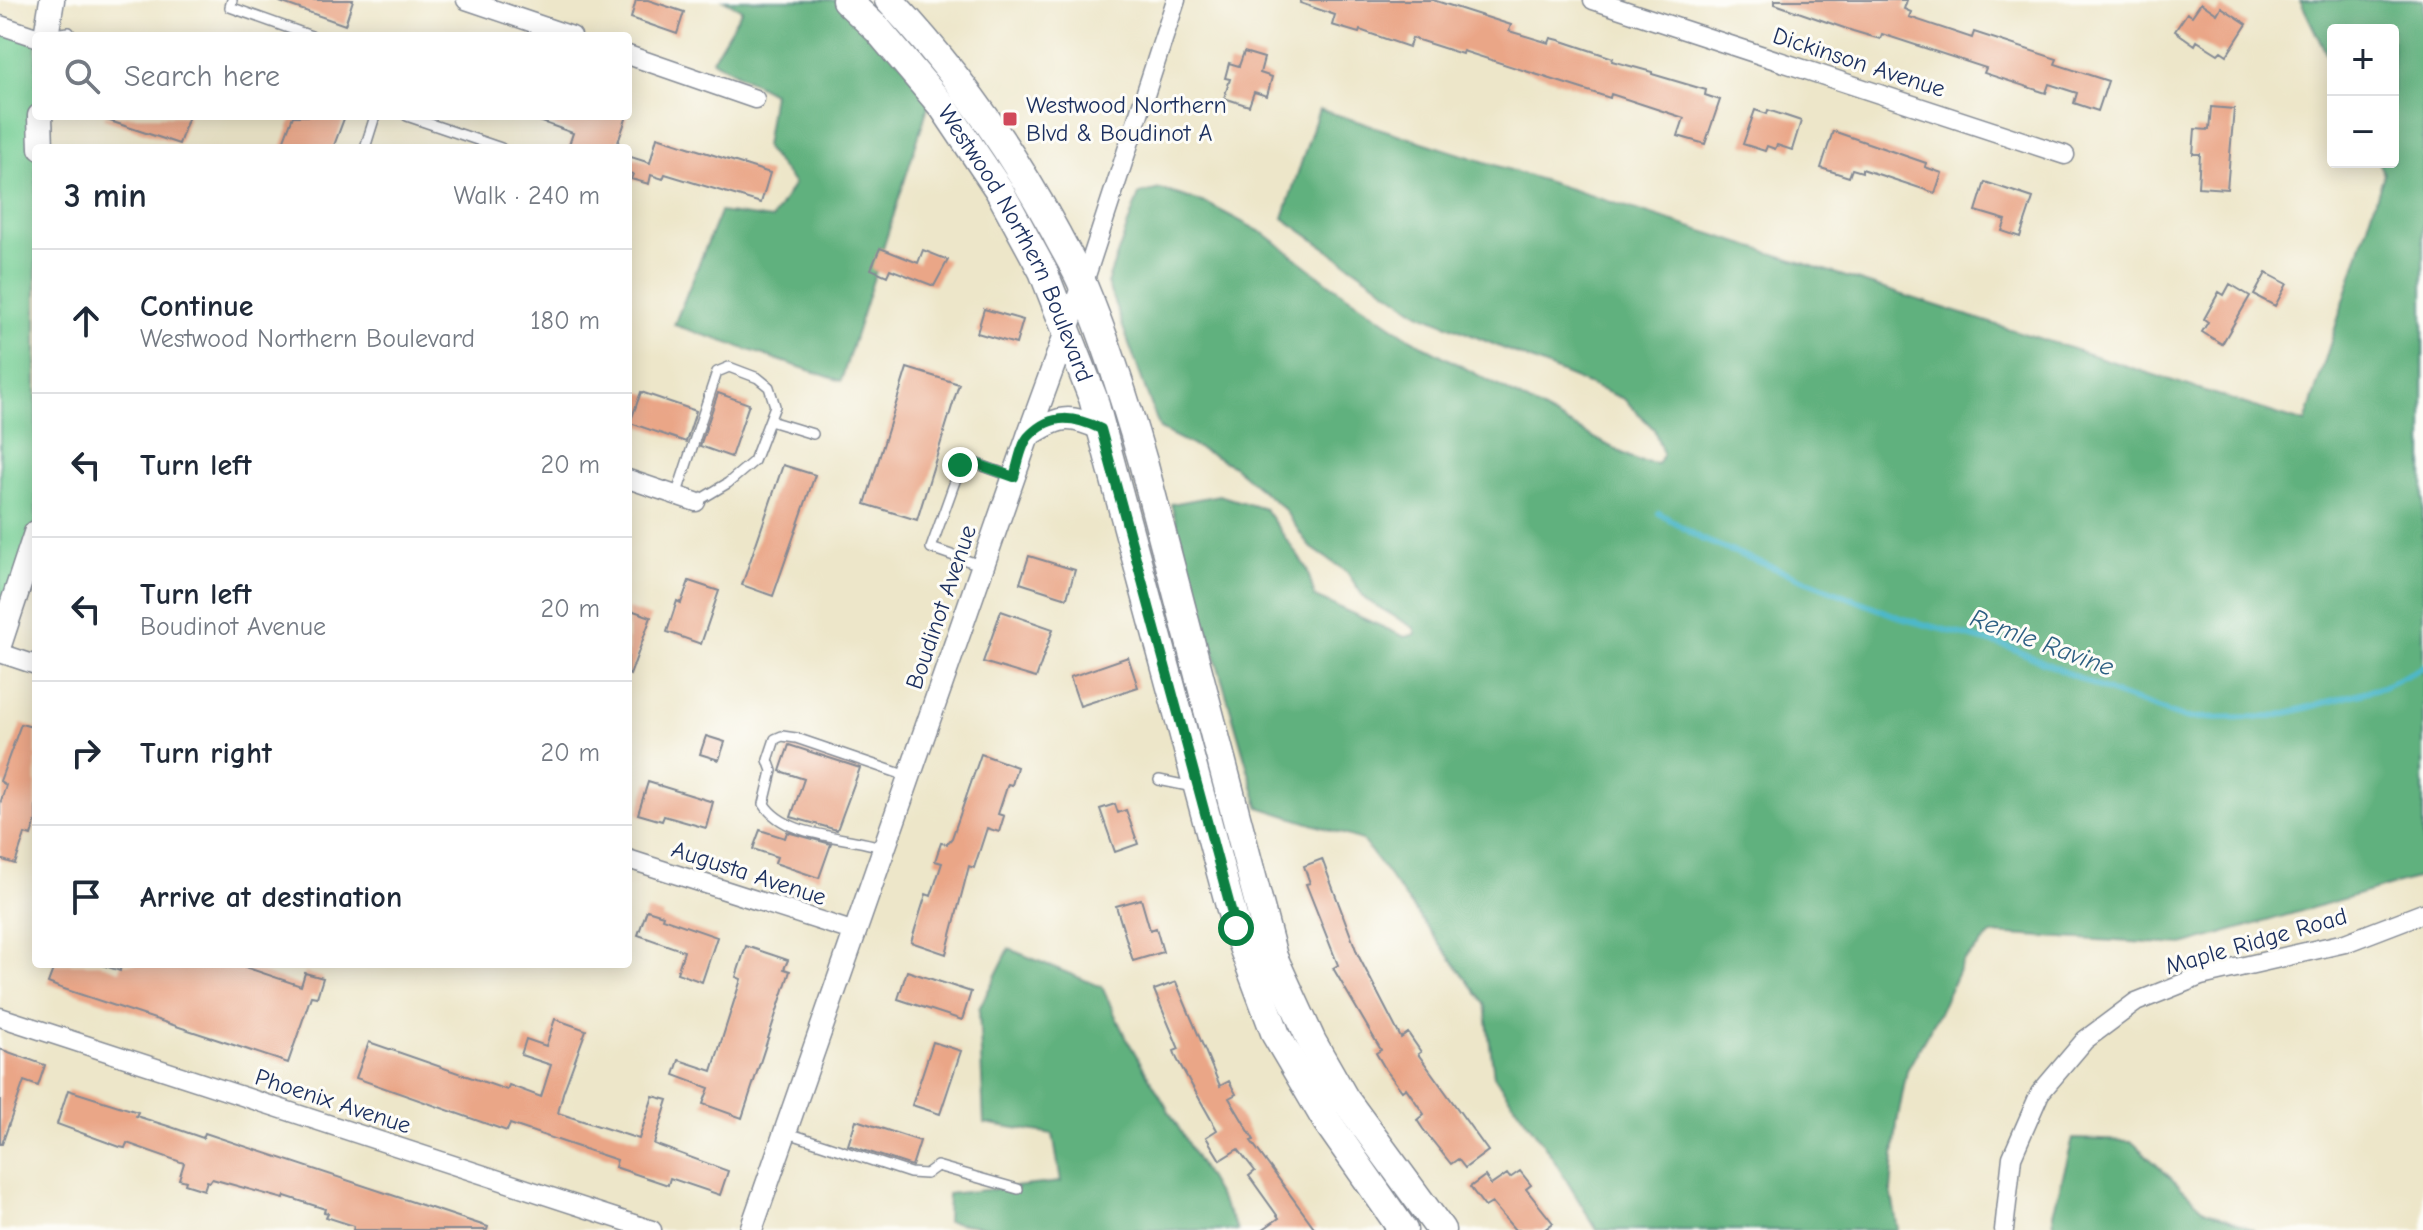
<!DOCTYPE html>
<meta charset="utf-8">
<style>
body{margin:0;font-family:"Comic Neue",sans-serif;background:#f6f6f7;color:#1f2937}
.controls{position:absolute;right:24px;top:24px;display:grid;overflow:hidden;border-radius:8px;box-shadow:0 4px 20px #0003}
.controls button{width:72px;height:72px;display:grid;place-items:center;padding:0;border:0;border-bottom:2px solid #e0e1e3;background:#fff;color:#1f2937;font:40px sans-serif}
.stop{position:absolute;width:24px;height:24px;margin:-18px;border:6px solid #0b8043;border-radius:50%;background:#fff}
.stop.end{background:#0b8043;border-color:#fff;box-shadow:0 2px 8px #0008}
.list{margin:0;padding:0;list-style:none}
h2{display:flex;justify-content:space-between;align-items:center;height:104px;margin:0;padding:0 32px;font-size:34px}
h2 small{font-size:26px;font-weight:400;color:#747a83}
.list li{display:grid;grid-template-columns:52px 1fr auto;gap:24px;align-items:center;box-sizing:border-box;height:144px;padding:0 32px;border-top:2px solid #e0e1e3}
.list b{display:block;font-size:30px;white-space:nowrap}
.list p{margin:0;font-size:26px;white-space:nowrap;color:#747a83}
.list em{font-size:26px;font-style:normal;color:#747a83}
.icon{flex:none;width:44px;height:44px;fill:none;stroke:currentColor;stroke-width:2;stroke-linecap:round;stroke-linejoin:round}
.map{position:relative;flex:none;width:2423px;height:1230px;overflow:hidden}
.search{position:absolute;background:#fff;box-shadow:0 4px 20px #0003;left:32px;top:32px;width:600px;height:88px;display:flex;align-items:center;gap:20px;box-sizing:border-box;padding:0 28px;border-radius:8px;color:#747a83;font-size:30px}
.panel{position:absolute;background:#fff;box-shadow:0 4px 20px #0003;left:32px;top:144px;width:600px;height:824px;border-radius:8px}
.map>svg:first-child{display:block}
.green{fill:#75ce94;stroke:#487e79;stroke-width:2}
.forest{fill:#60b17e;stroke:#3e706e;stroke-width:2}
.lines{fill:none;stroke-linecap:round;stroke-linejoin:round}
.stream{stroke:#4db8c9;stroke-width:6}
.building{fill:#eaa687}
.service-casing{stroke:#848a94;stroke-width:12}
.minor-casing{stroke:#848a94;stroke-width:21}
.tertiary-casing{stroke:#848a94;stroke-width:25}
.secondary-casing{stroke:#848a94;stroke-width:27}
.primary-casing{stroke:#848a94;stroke-width:31}
.service{stroke:#fff;stroke-width:9}
.minor{stroke:#fff;stroke-width:18}
.tertiary{stroke:#fff;stroke-width:22}
.secondary{stroke:#fff;stroke-width:24}
.primary{stroke:#fff;stroke-width:28}
.route{stroke:#0b8043;stroke-width:10}
.poi-dot{fill:#d1495b;stroke:#fdfcf7;stroke-width:3}
.labels{text-anchor:middle;dominant-baseline:central;stroke-width:6;stroke-linejoin:round;paint-order:stroke}
.street-label{font-size:24px;fill:#1b2f5e;stroke:#fdfcf7}
.poi-label{font-size:24px;fill:#1b2f5e;stroke:#fdfcf7;text-anchor:start}
.water-label{font-size:26px;font-style:italic;fill:#2c5f83;stroke:#fdfcf7}
</style>
<div class="map">
<svg width="2423" height="1230" viewBox="0 0 2423 1230">
<rect width="100%" height="100%" fill="#fdfcf7"/>
<filter id="ink" filterUnits="userSpaceOnUse"><feTurbulence type="fractalNoise" baseFrequency=".0125" numOctaves="2"/><feDisplacementMap in="SourceGraphic" scale="16" xChannelSelector="R" yChannelSelector="G"/><feConvolveMatrix kernelMatrix="1 2 1 2 8 2 1 2 1" color-interpolation-filters="sRGB"/></filter>
<filter id="wash" filterUnits="userSpaceOnUse"><feTurbulence type="fractalNoise" baseFrequency=".006" numOctaves="4" result="noise"/><feDisplacementMap in="SourceGraphic" scale="32" xChannelSelector="R" yChannelSelector="G"/><feGaussianBlur stdDeviation="1.8" result="paint"/><feColorMatrix in="noise" values="0 0 0 0 0 0 0 0 0 0 0 0 0 0 0 0 0 1.4 0 .05"/><feComposite in="paint" operator="in"/></filter>
<g filter="url(#wash)">
<rect width="100%" height="100%" fill="#ede6c9"/>
<!-- green -->
<path class="green" d="M0,25L36,37V533L0,642Z"/>
<!-- forest -->
<path class="forest" d="M724,0H846L932,94L841,381L674,325L720,212L772,219L794,184L765,147L773,93L712,60L742,10Z
M2300,0H2423V876L2183,945L1992,934L1963,961L1939,1013L1907,1070L1897,1123L1891,1190L1898,1230H1597L1549,1152L1494,1076L1485,1004L1362,840L1259,807L1171,504L1219,495L1265,509L1307,569L1315,597L1405,637L1416,634L1414,628L1365,599L1347,572L1309,546L1284,509L1232,465L1160,429L1107,283L1139,194L1160,189L1208,204L1265,234L1330,284L1411,339L1637,461L1657,464L1663,454L1654,429L1624,399L1419,313L1283,218L1319,109L2305,423L2384,174L2378,162H2393V30H2333V68Z
M1009,949L1102,987L1124,1034L1238,1230H1007L947,1222L948,1194L1061,1182L1053,1134L984,1123L979,1009Z
M2073,1139L2131,1141L2205,1210L2254,1230H2054L2053,1213Z"/>
<g class="lines">
<!-- stream -->
<path class="stream" d="M1659,513L1701,539L1904,619L2009,647L2110,692L2185,718L2272,717L2383,687L2423,667"/>
</g>
<g id="blocks">
<!-- building -->
<path class="building" d="M280,0H353L345,25L280,2Z
M636,0H648L684,12L677,34L631,18Z
M1301,0H1433L1511,25L1509,31L1549,43L1551,38L1559,40L1613,58L1612,61L1652,72V74L1706,90L1705,95L1720,100L1705,144L1678,136L1684,118L1611,94L1610,98L1463,51L1462,54L1412,38L1409,47L1360,30L1359,33L1332,25L1335,15L1300,3Z
M1775,0H1907L1904,9L1911,12L1909,17L1972,38L1974,32L2057,59L2055,64L2108,81L2098,111L2074,103L2077,93L2049,84L2046,93L1984,73L1986,68L1882,34L1880,39L1853,31L1775,4Z
M2201,3L2217,14L2221,7L2247,24L2227,55L2221,51L2218,54L2197,41L2195,45L2175,31L2187,13L2192,16Z
M1244,52L1264,58L1260,73L1272,77L1267,96L1254,92L1249,106L1224,98L1230,79L1225,78L1229,63L1239,66Z
M2211,107L2234,109L2227,189L2198,187L2200,154H2193L2195,129L2209,130Z
M1755,110L1767,114L1768,110L1801,121L1792,150L1777,145L1775,149L1767,146L1765,151L1743,144Z
M105,116H189L179,144L104,119Z
M293,116H345L333,148H281Z
M531,116H627L616,148H568L573,133L531,118Z
M1833,131L1926,163L1925,167L1942,173L1935,193L1862,169V172L1852,169L1849,177L1821,168Z
M657,137L770,173L761,203L665,174L663,179L651,175L649,184L631,179L633,174L628,173V156L650,163Z
M1985,182L2033,198L2020,237L2002,231L2006,220L1976,211Z
M880,248L918,263L923,250L948,260L934,286L890,269L887,276L871,269Z
M2266,273L2287,284L2275,306L2254,295Z
M2230,284L2250,296L2222,344L2202,332L2208,322L2204,319L2219,292L2224,295Z
M984,309L1023,320L1016,344L977,333Z
M907,368L959,384L917,520L865,504Z
M641,392L696,411L686,442L630,423Z
M718,393L749,404L731,457L700,446Z
M783,465L815,475L773,596L742,585Z
M1029,556L1075,570L1067,598L1020,583Z
M689,581L719,591L701,644L667,632L677,601L681,603Z
M628,609L651,617L630,675L628,674Z
M1001,611L1053,629L1036,678L983,662Z
M1128,657L1138,687L1080,706L1070,677Z
M21,724L36,728V820L31,836L25,834L15,864L0,859V804L6,785L0,781Z
M706,736L725,742L719,760L700,754Z
M789,745L860,768L837,830L791,817L804,779L780,771Z
M981,754L1017,767L1012,785L1008,784L998,814L1004,816L999,832L987,828L974,868L969,866L946,954L911,942L926,894L931,896L942,863L935,861L941,843L947,844L952,838Z
M648,782L713,802L706,828L664,816L662,821L638,814Z
M1115,804L1118,813L1126,810L1138,844L1115,852L1100,809Z
M760,830L785,838L787,832L831,844L819,878L775,863L777,857L753,849Z
M1322,859L1358,955L1401,1038L1408,1033L1421,1052L1418,1054L1488,1151L1465,1168L1458,1159L1451,1164L1423,1129L1417,1120L1424,1114L1406,1088L1402,1091L1386,1070L1376,1053L1381,1050L1333,968L1338,965L1306,884L1310,883L1304,866Z
M1141,899L1150,930L1156,928L1163,952L1133,961L1116,906Z
M647,910L663,915L662,918L717,937L702,982L677,973L684,951L638,935Z
M746,946L788,960L784,969L790,971L742,1118L703,1104L709,1088L674,1075L679,1060L712,1071L741,979L736,977Z
M55,964H99L120,971L121,964H236L301,986L305,973L323,978L317,997L311,996L288,1063L58,987L48,983Z
M907,971L971,992L962,1020L898,999Z
M1176,982L1220,1086L1229,1081L1236,1094L1229,1098L1254,1140L1251,1141L1316,1230H1262L1279,1218L1249,1176L1255,1171L1238,1149L1220,1160L1206,1137L1217,1130L1177,1059L1174,1051L1179,1049L1154,990Z
M555,1019L586,1030L563,1093L558,1113L639,1139L653,1096L668,1100L654,1144L728,1171L720,1195L670,1178L668,1185L615,1167L617,1160L510,1124L507,1131L356,1078L369,1042L507,1090L509,1085L541,1097L551,1065L521,1055L526,1039L546,1046Z
M933,1042L961,1051L940,1114L912,1105Z
M0,1049L45,1065L38,1086L24,1081L2,1144H0Z
M68,1090L138,1112L136,1116L171,1127L203,1138L205,1133L488,1227L487,1230H353L354,1226L326,1217L328,1213L324,1212L325,1209L285,1196L284,1199L212,1179L210,1182L207,1181L204,1190L185,1184L186,1181L179,1179L184,1163L127,1143L125,1148L120,1147L57,1124Z
M856,1120L920,1141L912,1166L848,1145Z
M1520,1171L1531,1185L1526,1189L1553,1223L1544,1230H1515L1492,1203L1485,1207L1470,1187L1485,1176L1491,1185L1507,1174L1510,1178Z"/>
</g>
</g>
<g filter="url(#ink)">
<use href="#blocks" fill-opacity="0" stroke="#848a94" stroke-width="2"/>
<g class="lines">
<defs>
<path id="service" d="M232,0L230,7L311,36
M50,34L69,32
M407,116L501,148
M365,148L375,116
M770,421L813,434
M676,496L717,372L729,367L758,378L769,387L775,406L754,461L728,483L696,502
M983,566L931,548L963,459L1014,477
M1159,780L1193,787
M883,848C849,835 786,839 764,804L772,771L768,760L775,739L782,736L796,738L910,777
M785,1132L910,1173L926,1174L937,1166L1018,1189"/>
<path id="minor" d="M466,0L572,36
M1593,0L2065,155
M0,25L36,37
M628,55L755,99
M1083,285L1176,0
M628,479L696,502
M0,653L36,665
M628,859L855,932
M0,1017L652,1230
M2004,1230L2012,1157L2040,1093L2085,1040L2136,1002L2201,976L2345,943L2423,913"/>
<path id="tertiary" d="M1028,436C1059,417 1067,413 1101,429
M751,1230L1028,436L1083,285"/>
<path id="secondary" d="M46,36L52,0
M40,116L41,148
M0,642L36,533"/>
<g id="primary">
<path id="s1" d="M846,0L878,30L944,108L999,190L1043,271L1093,398L1236,928L1276,1035L1326,1120L1403,1230"/>
<path d="M889,0C955,70 1011,149 1056,233C1065,251 1077,269 1084,288C1108,345 1126,403 1143,462L1273,957L1312,1042L1344,1098L1441,1230"/>
</g>
</defs>
<!-- service casing -->
<use href="#service" class="service-casing"/>
<!-- minor casing -->
<use href="#minor" class="minor-casing"/>
<!-- tertiary casing -->
<use href="#tertiary" class="tertiary-casing"/>
<!-- secondary casing -->
<use href="#secondary" class="secondary-casing"/>
<!-- primary casing -->
<use href="#primary" class="primary-casing"/>
<!-- service -->
<use href="#service" class="service"/>
<!-- minor -->
<use href="#minor" class="minor"/>
<!-- tertiary -->
<use href="#tertiary" class="tertiary"/>
<!-- secondary -->
<use href="#secondary" class="secondary"/>
<!-- primary -->
<use href="#primary" class="primary"/>
</g>
</g>
<g class="lines" filter="url(#ink)">
<!-- route -->
<path class="route" d="M960,465L963,459L1014,477C1018,465 1021,443 1030,435C1052,412 1076,417 1101,429L1236,928"/>
</g>
<!-- markers -->
<rect class="poi-dot" x="1002" y="111" width="16" height="16" rx="4"/>
<g class="labels">
<!-- street labels -->
<g class="street-label">
<text transform="translate(1859 62) rotate(18)">Dickinson Avenue</text>
<text stroke="none"><textPath href="#s1" startOffset="300">Westwood Northern Boulevard</textPath></text>
<text transform="translate(941 607) rotate(-71)">Boudinot Avenue</text>
<text transform="translate(749 873) rotate(18)">Augusta Avenue</text>
<text transform="translate(2256 941) rotate(-16)">Maple Ridge Road</text>
<text transform="translate(333 1101) rotate(18)">Phoenix Avenue</text>
</g>
<!-- poi labels -->
<g class="poi-label">
<text x="1026" y="105">Westwood Northern<tspan x="1026" dy="28">Blvd &amp; Boudinot A</tspan></text>
</g>
<!-- water labels -->
<g class="water-label">
<text transform="translate(2042 643) rotate(20)">Remle Ravine</text>
</g>
</g>
</svg>
<div class="controls">
<button>+</button>
<button>−</button>
</div>
<div class="stop" style="left:1236px;top:928px"></div>
<div class="stop end" style="left:960px;top:465px"></div>
<div class="search"><svg class="icon" aria-label="search" viewBox="0 0 24 24"><circle cx="10" cy="10" r="6"/><path d="M15 15l6 6"/></svg>Search here</div>
<section class="panel">
<h2>3 min<small>Walk · 240 m</small></h2>
<ul class="list">
<li><svg class="icon" aria-label="ahead" viewBox="0 0 24 24"><path d="M12 20V5M6 11l6-6 6 6"/></svg><div><b>Continue</b><p>Westwood Northern Boulevard</p></div><em>180 m</em></li>
<li><svg class="icon" aria-label="left" viewBox="0 0 24 24"><path d="M17 20v-9H6M10 6l-5 5 5 5"/></svg><div><b>Turn left</b></div><em>20 m</em></li>
<li><svg class="icon" aria-label="left" viewBox="0 0 24 24"><path d="M17 20v-9H6M10 6l-5 5 5 5"/></svg><div><b>Turn left</b><p>Boudinot Avenue</p></div><em>20 m</em></li>
<li><svg class="icon" aria-label="right" viewBox="0 0 24 24"><path d="M7 20v-9h11M14 6l5 5-5 5"/></svg><div><b>Turn right</b></div><em>20 m</em></li>
<li><svg class="icon" aria-label="arrive" viewBox="0 0 24 24"><path d="M6 21V4h12l-3 4 3 4H6"/></svg><div><b>Arrive at destination</b></div></li>
</ul>
</section>
</div>
